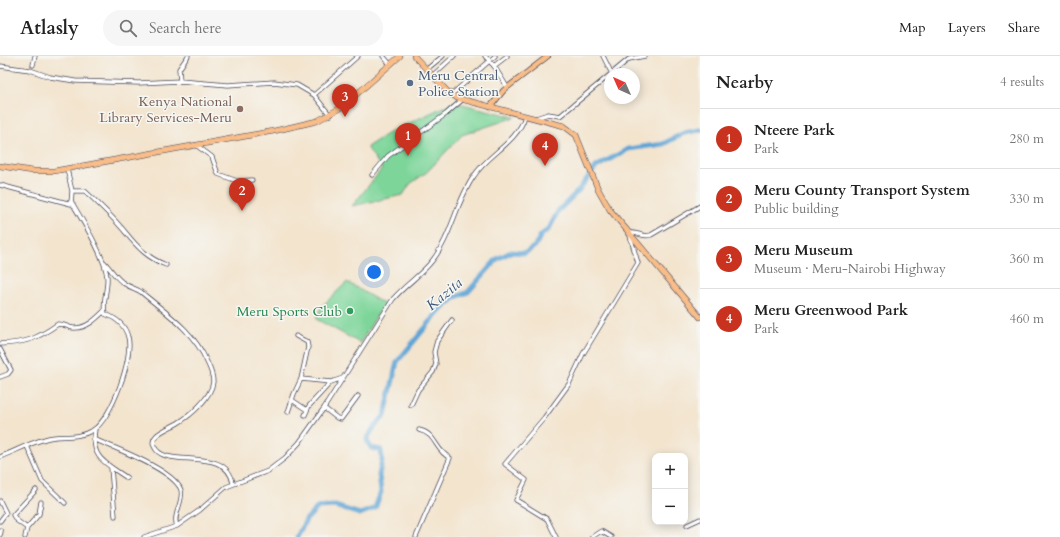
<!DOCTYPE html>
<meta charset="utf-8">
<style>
body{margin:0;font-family:Cardo,serif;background:#f6f6f6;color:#222}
.controls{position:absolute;right:12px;bottom:12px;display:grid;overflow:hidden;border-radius:8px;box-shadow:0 2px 10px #0003}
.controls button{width:36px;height:36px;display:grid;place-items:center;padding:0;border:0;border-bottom:1px solid #e0e0e0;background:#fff;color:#222;font:20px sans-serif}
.compass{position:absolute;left:604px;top:12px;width:36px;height:36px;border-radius:50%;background:#fff;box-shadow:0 2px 10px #0003;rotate:315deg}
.you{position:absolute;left:374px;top:216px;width:14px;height:14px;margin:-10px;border:3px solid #fff;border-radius:50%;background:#1a73e8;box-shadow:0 0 0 6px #1a73e833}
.badge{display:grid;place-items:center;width:26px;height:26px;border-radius:50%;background:#c8321e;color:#fff;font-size:13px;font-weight:700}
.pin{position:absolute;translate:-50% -33px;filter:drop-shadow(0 1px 2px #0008)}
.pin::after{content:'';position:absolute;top:21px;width:14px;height:12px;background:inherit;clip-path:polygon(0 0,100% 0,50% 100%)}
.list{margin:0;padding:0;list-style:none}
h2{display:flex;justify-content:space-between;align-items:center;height:52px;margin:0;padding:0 16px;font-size:17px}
h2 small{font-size:13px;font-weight:400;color:#767676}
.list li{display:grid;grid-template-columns:26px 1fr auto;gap:12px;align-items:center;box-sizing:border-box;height:60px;padding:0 16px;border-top:1px solid #e0e0e0}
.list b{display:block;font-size:15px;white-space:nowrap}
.list p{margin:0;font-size:13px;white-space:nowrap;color:#767676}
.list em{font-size:13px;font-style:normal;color:#767676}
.icon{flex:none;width:22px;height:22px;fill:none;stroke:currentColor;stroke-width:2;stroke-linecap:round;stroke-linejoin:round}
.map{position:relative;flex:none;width:700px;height:481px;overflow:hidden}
header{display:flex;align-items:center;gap:24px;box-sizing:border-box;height:56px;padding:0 20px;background:#fff;border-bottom:1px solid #e0e0e0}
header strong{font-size:19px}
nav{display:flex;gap:22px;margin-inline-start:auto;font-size:14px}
.search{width:280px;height:36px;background:#f6f6f6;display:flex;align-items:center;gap:10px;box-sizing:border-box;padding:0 14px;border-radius:22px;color:#767676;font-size:15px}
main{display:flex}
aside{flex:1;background:#fff}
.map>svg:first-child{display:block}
.green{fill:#7dd59a;stroke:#507c6a}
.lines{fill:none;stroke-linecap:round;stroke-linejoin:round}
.river{stroke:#5fa5d5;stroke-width:5}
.minor-casing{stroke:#413f51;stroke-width:5}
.major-casing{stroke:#413f51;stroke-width:6}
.highway-casing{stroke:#413f51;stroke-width:6}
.minor{stroke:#fff;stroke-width:3.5}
.major{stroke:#f8bd89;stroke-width:4.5}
.highway{stroke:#f8bd89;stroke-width:5}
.service-dot{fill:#5c6f8a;stroke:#f6f6f2;stroke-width:1.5}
.education-dot{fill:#8d6e63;stroke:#f6f6f2;stroke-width:1.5}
.leisure-dot{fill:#2e9e5b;stroke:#f6f6f2;stroke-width:1.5}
.labels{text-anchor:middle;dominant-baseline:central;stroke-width:3;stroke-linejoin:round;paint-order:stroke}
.service-label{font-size:14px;fill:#4e5e75;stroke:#f6f6f2;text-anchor:start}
.education-label{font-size:14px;fill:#785e54;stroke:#f6f6f2;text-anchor:end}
.leisure-label{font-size:14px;fill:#27864d;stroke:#f6f6f2;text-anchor:end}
.water-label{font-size:15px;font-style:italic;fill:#3a5679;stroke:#f6f6f2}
</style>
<header>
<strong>Atlasly</strong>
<div class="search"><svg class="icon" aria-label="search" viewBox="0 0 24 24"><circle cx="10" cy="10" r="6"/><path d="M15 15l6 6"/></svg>Search here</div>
<nav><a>Map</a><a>Layers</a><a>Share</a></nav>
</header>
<main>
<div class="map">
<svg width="700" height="481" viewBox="0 0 700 481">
<rect width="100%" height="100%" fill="#f6f6f2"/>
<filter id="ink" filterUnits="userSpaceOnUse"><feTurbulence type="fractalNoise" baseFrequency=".025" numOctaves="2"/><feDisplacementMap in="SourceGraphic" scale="8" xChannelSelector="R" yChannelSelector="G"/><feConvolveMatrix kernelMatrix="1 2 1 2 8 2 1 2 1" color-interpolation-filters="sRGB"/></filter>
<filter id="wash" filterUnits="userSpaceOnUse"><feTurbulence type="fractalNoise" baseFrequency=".012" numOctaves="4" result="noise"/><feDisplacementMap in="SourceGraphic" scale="16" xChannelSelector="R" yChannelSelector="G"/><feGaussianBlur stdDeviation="0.9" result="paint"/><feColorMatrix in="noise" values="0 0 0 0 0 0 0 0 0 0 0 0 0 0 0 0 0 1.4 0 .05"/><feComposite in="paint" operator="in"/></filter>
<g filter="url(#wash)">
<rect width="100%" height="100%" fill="#f3e4ce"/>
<!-- green -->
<path class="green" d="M454,46L515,61L462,79L427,116L410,128L403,139L352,150L382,113L367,91L388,77Z
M347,226L384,248L360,287L316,263L322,250Z"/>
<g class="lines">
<!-- river -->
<path class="river" d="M297,481L306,464L318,451L335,450L360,458L375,452L381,436L379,419L382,403L381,394L371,392L367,384L372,374L385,359L397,306L439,255L456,241L468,236L497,203L511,196L525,197L535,190L541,179L549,173L558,155L578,135L596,111L628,93L663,88L684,77L700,74"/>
</g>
</g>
<g filter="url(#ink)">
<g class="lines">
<defs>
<path id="minor" d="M188,0L179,13L180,25L228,29L274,26L297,29L314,39L330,59
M383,0L390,8
M485,0L494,10L507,31
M603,0L611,16
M33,9L35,0
M0,10L30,14L50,21L75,25L139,27L180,25
M494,10L507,0
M427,13L443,0
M432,20L454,0
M314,39L358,0
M451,39L495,0
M536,62L548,58L560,60L629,3L645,0
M196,89L212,101L218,118L237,125L252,124
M372,119L388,100L446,58L462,44
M0,129L71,148L72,135L67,113
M72,135H85C99,148 114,162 126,177C138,192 148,202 166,209
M628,177C637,175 642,182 651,179L700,150
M104,206C110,212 115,221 122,226C128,231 135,232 141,236C166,257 194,275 207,306C210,312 213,319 213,326C211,342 191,359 178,367C171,371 163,374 157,379C154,382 152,386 154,390C164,415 226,388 233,427
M296,280L307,286L308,291L301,323
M0,288C25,287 37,283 58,268C63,268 68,271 73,272C86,273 96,263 104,255
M0,293L11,314L8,318L0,321
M292,344L307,354
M411,349L418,334L433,316L436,308L434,296L437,285L452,264
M324,352L337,362L341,363L358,340
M288,356L294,338L301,323L331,326L343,322
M305,359L309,350L331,326
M95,373C90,403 106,407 127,422
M93,383C113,391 174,414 181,434C184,446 172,459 177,470
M27,390L42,425L65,447
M0,401C15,395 30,387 45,383C61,378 76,384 93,374C111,364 134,301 128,281C125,269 116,262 105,258C102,245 108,234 107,221C105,200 82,164 71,145
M111,412L115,460
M0,445L6,457L0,465
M687,469L700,463
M27,472L39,458L41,446
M0,474L1,476L0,479
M25,481L27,472L16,464L13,459L36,434
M144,481L177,470L200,454L226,431L268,415L285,402L299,387L324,352L393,243C405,229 422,218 432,205C452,180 456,145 474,120C488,98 518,86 525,60
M416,481L450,402C434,394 437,378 419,374
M556,481L547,463L516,444L526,424L505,408L544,362L569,328L583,298L638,207L630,180
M592,481L601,475L611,481"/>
<path id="major" d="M490,51L504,34L548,0"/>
<path id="highway" d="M414,0L448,36L457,42L564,70L576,79L598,133L610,154L700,261
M0,110L33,115H54L274,75L317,65L342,51L400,0"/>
</defs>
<!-- minor casing -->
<use href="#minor" class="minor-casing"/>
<!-- major casing -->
<use href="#major" class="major-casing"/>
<!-- highway casing -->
<use href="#highway" class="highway-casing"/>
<!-- minor -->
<use href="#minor" class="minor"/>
<!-- major -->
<use href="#major" class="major"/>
<!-- highway -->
<use href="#highway" class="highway"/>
</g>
</g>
<!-- markers -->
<circle class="service-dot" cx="410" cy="27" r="4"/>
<circle class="education-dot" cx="240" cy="53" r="4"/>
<circle class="leisure-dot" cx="350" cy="255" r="4"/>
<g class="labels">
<!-- service labels -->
<g class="service-label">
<text x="418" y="19">Meru Central<tspan x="418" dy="16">Police Station</tspan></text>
</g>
<!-- education labels -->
<g class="education-label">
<text x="232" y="45">Kenya National<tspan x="232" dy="16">Library Services-Meru</tspan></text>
</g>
<!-- leisure labels -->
<g class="leisure-label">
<text x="342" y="255">Meru Sports Club</text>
</g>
<!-- water labels -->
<g class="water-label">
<text transform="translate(444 238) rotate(-40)">Kazita</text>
</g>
</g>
</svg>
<div class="controls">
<button>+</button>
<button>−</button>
</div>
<svg class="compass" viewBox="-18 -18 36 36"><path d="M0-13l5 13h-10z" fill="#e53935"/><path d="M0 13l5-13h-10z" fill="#767676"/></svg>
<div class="you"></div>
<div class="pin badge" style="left:408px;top:100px">1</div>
<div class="pin badge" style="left:242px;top:155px">2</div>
<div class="pin badge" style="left:345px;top:61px">3</div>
<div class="pin badge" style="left:545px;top:110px">4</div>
</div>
<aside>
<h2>Nearby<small>4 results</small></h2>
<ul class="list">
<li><span class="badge">1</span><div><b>Nteere Park</b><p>Park</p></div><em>280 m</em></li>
<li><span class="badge">2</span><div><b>Meru County Transport System</b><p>Public building</p></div><em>330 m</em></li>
<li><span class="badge">3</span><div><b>Meru Museum</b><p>Museum · Meru-Nairobi Highway</p></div><em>360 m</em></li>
<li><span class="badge">4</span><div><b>Meru Greenwood Park</b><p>Park</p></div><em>460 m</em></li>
</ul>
</aside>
</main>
